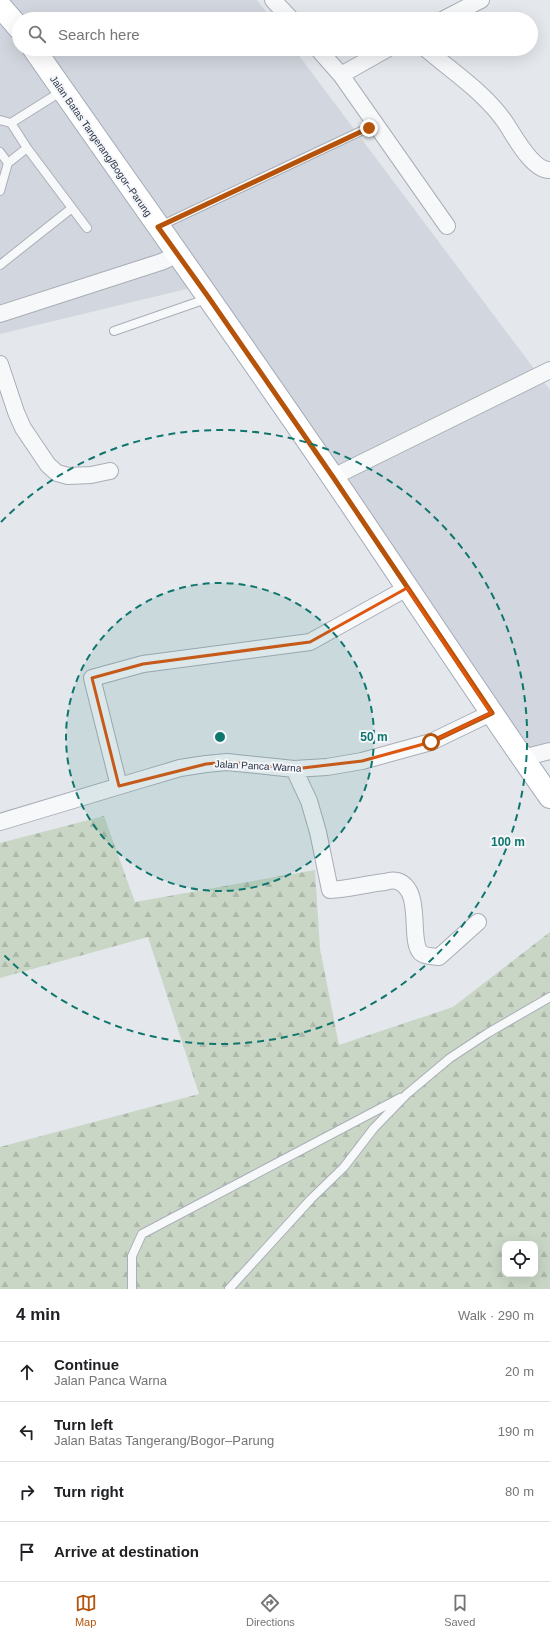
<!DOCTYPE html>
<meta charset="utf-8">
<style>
body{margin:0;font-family:Helvetica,sans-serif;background:#f2f2f2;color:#202124}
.controls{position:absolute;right:12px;bottom:12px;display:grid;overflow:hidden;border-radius:8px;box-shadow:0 4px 16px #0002}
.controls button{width:36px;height:36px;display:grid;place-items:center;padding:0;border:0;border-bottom:1px solid #e0e0e0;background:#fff;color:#202124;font:20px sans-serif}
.stop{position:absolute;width:12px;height:12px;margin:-9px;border:3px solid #b45309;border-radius:50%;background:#fff}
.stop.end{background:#b45309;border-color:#fff;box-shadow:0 1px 4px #0008}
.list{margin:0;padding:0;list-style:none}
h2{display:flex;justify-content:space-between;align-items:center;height:52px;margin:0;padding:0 16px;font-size:17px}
h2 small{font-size:13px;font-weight:400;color:#757577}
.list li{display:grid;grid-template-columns:26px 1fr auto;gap:12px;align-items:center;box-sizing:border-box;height:60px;padding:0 16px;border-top:1px solid #e0e0e0}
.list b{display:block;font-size:15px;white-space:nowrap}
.list p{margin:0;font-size:13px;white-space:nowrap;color:#757577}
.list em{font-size:13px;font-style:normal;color:#757577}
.icon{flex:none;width:22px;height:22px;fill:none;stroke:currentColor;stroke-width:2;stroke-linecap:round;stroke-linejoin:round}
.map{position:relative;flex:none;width:550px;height:1289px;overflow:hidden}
.search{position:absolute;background:#fff;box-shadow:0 4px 16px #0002;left:12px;right:12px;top:12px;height:44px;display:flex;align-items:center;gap:10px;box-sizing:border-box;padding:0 14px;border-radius:22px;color:#757577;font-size:15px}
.sheet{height:292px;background:#fff}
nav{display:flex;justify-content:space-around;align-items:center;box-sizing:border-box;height:56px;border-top:1px solid #e0e0e0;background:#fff;font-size:11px;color:#757577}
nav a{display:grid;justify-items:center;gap:2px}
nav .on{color:#b45309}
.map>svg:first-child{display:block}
.built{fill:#d2d6de}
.forest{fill:url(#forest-firs);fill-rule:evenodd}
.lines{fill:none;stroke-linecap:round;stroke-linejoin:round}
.lane-casing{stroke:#a9aeb7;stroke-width:10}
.street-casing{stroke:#a9aeb7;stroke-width:18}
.primary-casing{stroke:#a3abb8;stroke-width:24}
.lane{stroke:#f7f8fa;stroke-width:8}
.street{stroke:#f7f8fa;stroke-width:16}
.primary{stroke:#fff;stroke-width:22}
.route{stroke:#b45309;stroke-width:5}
.marked{fill:none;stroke:#df570f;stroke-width:3;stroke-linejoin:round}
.ring{fill:none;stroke:#0f766e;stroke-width:2;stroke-dasharray:7 5}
.labels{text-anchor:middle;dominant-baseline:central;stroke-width:4;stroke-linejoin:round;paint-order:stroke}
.street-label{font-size:10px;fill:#2b3445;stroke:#f4f6f9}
.centre{fill:#0f766e;stroke:#f4f6f9;stroke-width:2}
.ring-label{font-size:12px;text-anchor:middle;font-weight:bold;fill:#0f766e;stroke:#f4f6f9;stroke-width:4;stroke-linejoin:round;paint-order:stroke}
</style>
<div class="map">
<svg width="550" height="1289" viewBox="0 0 550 1289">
<defs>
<pattern id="forest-firs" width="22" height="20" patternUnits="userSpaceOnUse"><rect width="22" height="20" fill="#c9d6c5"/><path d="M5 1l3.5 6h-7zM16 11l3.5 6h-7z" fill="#adb8ab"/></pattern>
</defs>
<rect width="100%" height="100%" fill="#e4e7ec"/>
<!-- built -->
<path class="built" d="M0,0H257L272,19H19V49H294L550,390V760L538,763L203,285L0,334Z"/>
<!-- forest -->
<path class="forest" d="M104,816L135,902L315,870L320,949L339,1045L453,1007L550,932V1289H0V1147L199,1094L148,937L0,978V843ZM505,1244H535V1274H505Z"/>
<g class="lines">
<defs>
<path id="lane" d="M0,120L11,123L62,91
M11,123L27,148L87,228
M0,152L8,163
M0,191L8,163L27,148
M160,226L376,124
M0,265L72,208
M114,331L209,298
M132,1289V1256L142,1234L400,1098
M229,1289L311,1199L344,1167L374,1128L407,1094L450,1058L488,1033L550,997"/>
<path id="street" d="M273,0L291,19
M444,19L481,0
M318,49L341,75L447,226
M426,49C453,72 485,93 505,122C514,135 532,171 550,170
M341,75L387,49
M0,314L161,262L177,255
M0,364L16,412L23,428L48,465L57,473L68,476L91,475L110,471
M333,477L550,370
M522,758L550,751
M294,769L309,801L318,832L330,890C348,889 366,884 385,882C388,881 393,880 397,881C424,889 408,941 421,953C426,957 433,956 439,957L478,922
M119,786L92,678L143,664L310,642L407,588
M0,822L143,779L180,768L206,764L227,762L294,769L327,767L362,761L431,742L491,713"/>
<path id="primary" d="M0,6L19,28
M34,49C133,191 234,332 332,476C405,583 475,691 550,797"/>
</defs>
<!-- lane casing -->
<use href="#lane" class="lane-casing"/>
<!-- street casing -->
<use href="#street" class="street-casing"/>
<!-- primary casing -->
<use href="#primary" class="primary-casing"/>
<!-- lane -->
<use href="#lane" class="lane"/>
<!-- street -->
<use href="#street" class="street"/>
<!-- primary -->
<use href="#primary" class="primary"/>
</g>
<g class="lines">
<!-- route -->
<path class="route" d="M369,128L158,227L209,298L333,477L492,713L431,742"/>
</g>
<!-- marked area -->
<path class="marked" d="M407,588L491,713L431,742L362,761L294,769L227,762L206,764L119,786L92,678L143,664L310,642Z"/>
<!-- distance rings -->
<circle cx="220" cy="737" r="154" fill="#0f766e" fill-opacity=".12"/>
<g class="ring">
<circle cx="220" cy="737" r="154"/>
<path d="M1 522A307 307 0 1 1 1 952"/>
</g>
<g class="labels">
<!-- street labels -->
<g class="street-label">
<text transform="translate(101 146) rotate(55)">Jalan Batas Tangerang/Bogor–Parung</text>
<text transform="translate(258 766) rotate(3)">Jalan Panca Warna</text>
</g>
</g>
<circle cx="220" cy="737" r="6" class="centre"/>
<g class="ring-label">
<text x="374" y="741">50 m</text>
<text x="508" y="846">100 m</text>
</g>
</svg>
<div class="controls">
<button><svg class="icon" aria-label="locate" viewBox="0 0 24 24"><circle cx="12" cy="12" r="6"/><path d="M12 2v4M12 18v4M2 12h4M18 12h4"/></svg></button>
</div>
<div class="stop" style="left:431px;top:742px"></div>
<div class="stop end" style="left:369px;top:128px"></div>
<div class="search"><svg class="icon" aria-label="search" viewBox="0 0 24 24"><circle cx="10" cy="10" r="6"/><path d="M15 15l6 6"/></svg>Search here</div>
</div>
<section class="sheet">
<h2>4 min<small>Walk · 290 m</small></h2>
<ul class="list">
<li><svg class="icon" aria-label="ahead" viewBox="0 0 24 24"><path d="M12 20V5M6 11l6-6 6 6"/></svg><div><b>Continue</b><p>Jalan Panca Warna</p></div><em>20 m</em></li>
<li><svg class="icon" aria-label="left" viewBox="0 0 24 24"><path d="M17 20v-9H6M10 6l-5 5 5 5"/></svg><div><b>Turn left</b><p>Jalan Batas Tangerang/Bogor–Parung</p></div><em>190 m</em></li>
<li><svg class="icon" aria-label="right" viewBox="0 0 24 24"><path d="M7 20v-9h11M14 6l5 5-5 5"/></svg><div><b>Turn right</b></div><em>80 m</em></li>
<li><svg class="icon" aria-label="arrive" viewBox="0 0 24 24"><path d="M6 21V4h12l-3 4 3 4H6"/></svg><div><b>Arrive at destination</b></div></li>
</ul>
</section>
<nav>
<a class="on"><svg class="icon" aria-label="map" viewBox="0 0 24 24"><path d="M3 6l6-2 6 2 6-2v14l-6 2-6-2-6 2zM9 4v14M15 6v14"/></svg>Map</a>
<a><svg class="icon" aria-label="directions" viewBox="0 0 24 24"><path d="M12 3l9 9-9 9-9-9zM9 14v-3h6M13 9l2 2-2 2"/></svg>Directions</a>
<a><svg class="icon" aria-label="saved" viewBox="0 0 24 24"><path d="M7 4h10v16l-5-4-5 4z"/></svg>Saved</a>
</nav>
